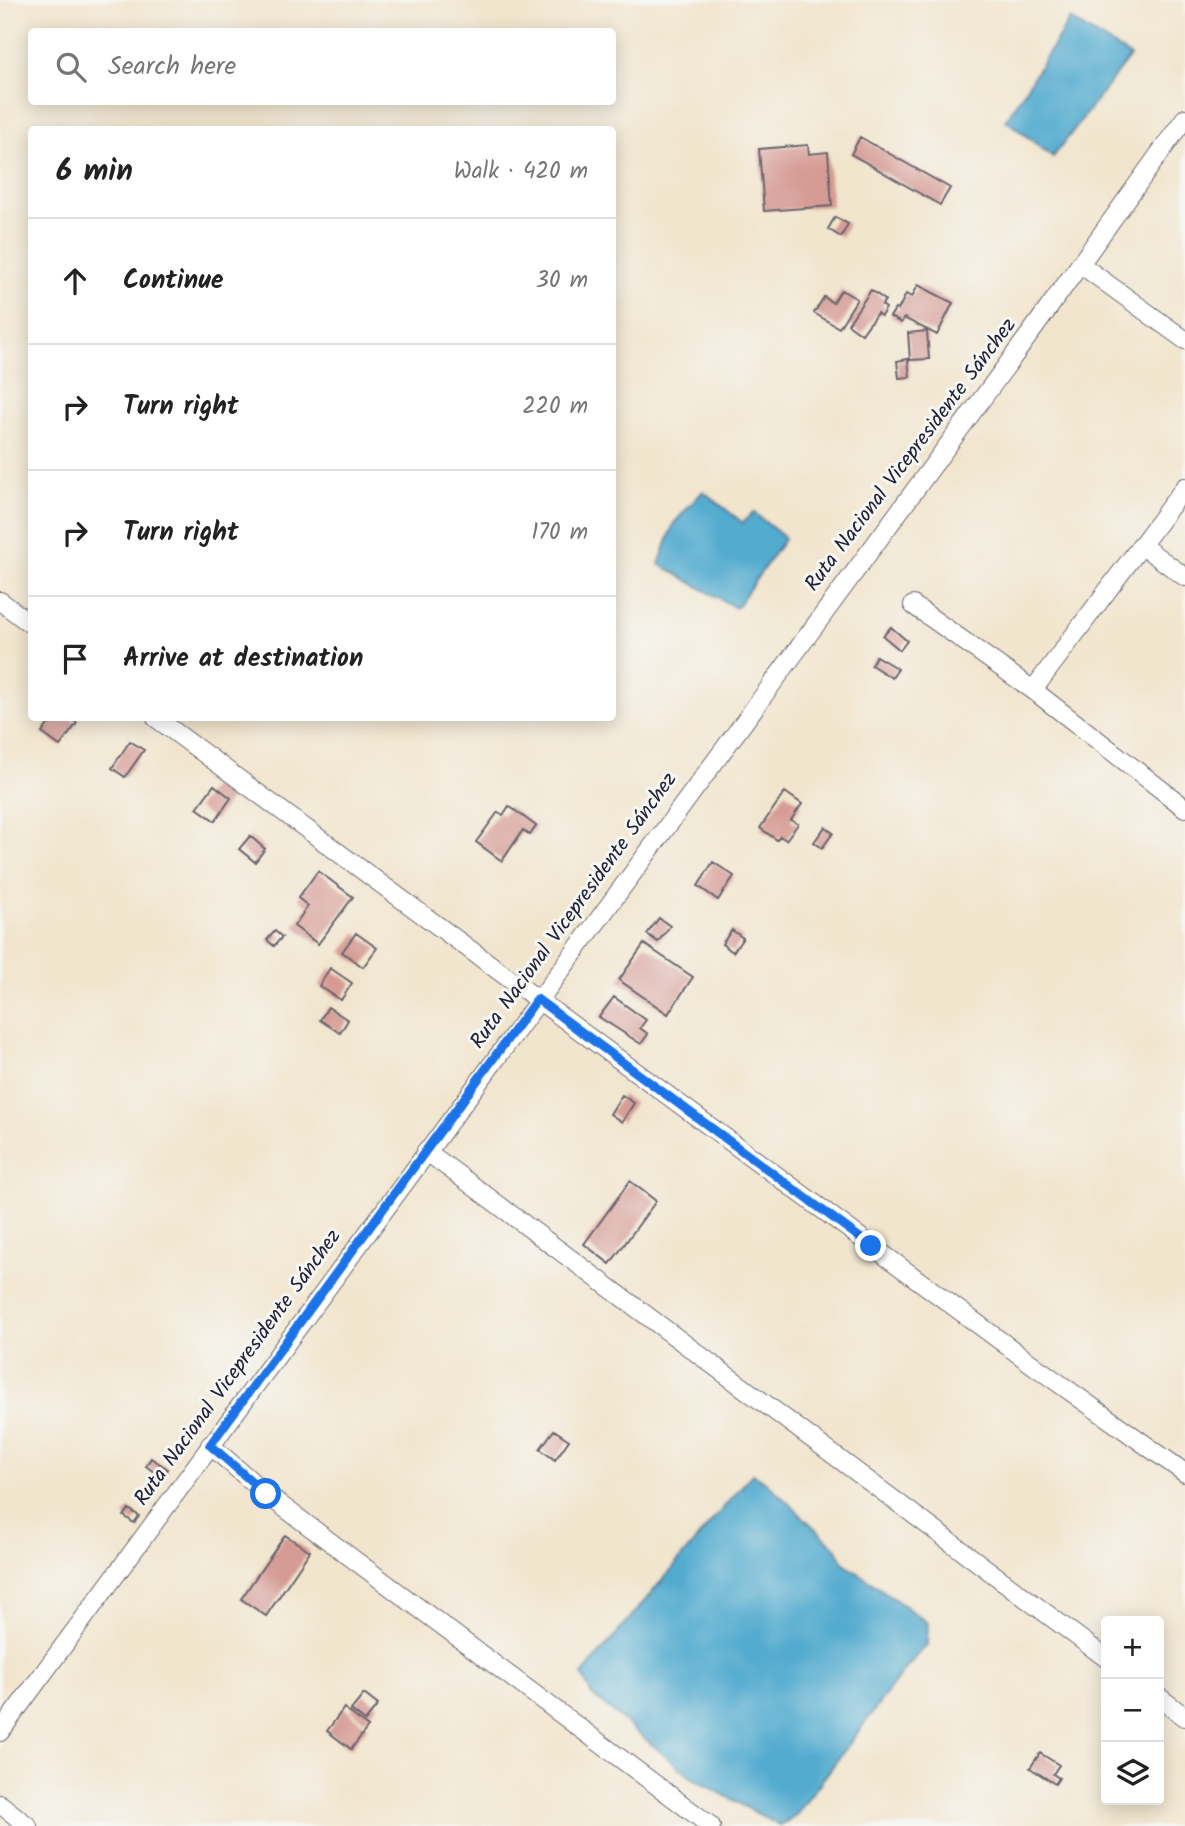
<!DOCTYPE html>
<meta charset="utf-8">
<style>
body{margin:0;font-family:Kalam,sans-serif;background:#f2f2f2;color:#222}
.controls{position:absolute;right:21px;bottom:21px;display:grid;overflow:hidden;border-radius:7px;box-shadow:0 4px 18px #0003}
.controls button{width:63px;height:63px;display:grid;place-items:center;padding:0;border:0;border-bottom:2px solid #e0e0e0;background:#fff;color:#222;font:35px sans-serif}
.stop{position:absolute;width:21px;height:21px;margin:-16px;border:5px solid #1a73e8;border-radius:50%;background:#fff}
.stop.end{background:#1a73e8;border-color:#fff;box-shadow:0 2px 7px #0008}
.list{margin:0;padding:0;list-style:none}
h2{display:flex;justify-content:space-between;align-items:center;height:91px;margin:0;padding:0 28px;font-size:30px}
h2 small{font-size:23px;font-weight:400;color:#767676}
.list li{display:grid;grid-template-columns:46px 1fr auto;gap:21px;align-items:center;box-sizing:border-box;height:126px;padding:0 28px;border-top:2px solid #e0e0e0}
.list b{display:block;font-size:26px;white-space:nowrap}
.list em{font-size:23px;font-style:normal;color:#767676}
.icon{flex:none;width:38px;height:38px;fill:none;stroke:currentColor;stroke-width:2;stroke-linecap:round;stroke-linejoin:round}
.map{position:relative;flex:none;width:1185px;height:1826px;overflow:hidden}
.search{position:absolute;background:#fff;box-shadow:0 4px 18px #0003;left:28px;top:28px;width:588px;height:77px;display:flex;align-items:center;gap:18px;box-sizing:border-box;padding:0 24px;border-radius:7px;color:#767676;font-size:26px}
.panel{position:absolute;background:#fff;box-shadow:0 4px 18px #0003;left:28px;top:126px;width:588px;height:595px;border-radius:7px}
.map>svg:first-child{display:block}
.water{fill:#52abcf;stroke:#3a6685;stroke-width:2}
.building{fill:#d69b94}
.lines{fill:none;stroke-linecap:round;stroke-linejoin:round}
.minor-casing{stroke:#6a666e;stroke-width:20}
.minor{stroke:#fff;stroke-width:18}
.route{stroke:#1a73e8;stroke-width:9}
.labels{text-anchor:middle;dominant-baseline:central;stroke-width:6;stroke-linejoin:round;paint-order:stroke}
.street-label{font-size:21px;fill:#22223b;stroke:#f6f6f2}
</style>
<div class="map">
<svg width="1185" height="1826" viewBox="0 0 1185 1826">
<rect width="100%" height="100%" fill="#f6f6f2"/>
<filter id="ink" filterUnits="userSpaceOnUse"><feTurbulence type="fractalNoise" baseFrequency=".0143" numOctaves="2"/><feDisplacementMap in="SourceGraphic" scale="14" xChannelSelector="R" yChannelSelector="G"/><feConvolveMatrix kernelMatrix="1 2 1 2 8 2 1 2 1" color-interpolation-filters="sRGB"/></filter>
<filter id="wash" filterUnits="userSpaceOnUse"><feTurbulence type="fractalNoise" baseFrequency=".00686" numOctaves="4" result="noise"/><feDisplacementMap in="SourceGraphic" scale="28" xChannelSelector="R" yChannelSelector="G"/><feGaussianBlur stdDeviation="1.57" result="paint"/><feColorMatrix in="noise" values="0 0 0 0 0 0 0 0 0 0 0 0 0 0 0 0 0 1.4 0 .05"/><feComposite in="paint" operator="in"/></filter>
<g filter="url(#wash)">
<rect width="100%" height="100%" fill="#f1e5cd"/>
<!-- water -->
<path class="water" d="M1070,19L1130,56L1053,157L1006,120Z
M703,491L743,523L753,512L785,538L736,608L659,564L674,523Z
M752,1474L766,1482L837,1549L843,1562L928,1623L927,1645L905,1669L797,1814L780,1826L691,1777L592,1695L582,1675Z"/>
<g id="blocks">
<!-- building -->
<path class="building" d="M860,137L950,188L940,205L851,154Z
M808,145L809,154L828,152L832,206L764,211L759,149Z
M835,217L848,224L841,237L828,229Z
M918,285L953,303L937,335L904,318L901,323L890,317L895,309L898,310L906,294L912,297Z
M841,290L857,299L839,328L814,313L824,297L833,303Z
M871,290L885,300L882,305L886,308L881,316L877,313L862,334L848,324Z
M927,331L929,359L910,360L908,333Z
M908,359L910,377L899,378L897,361Z
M891,627L907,641L900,650L883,636Z
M876,656L898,669L892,678L871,665Z
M53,718H69L77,723L60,746L42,733Z
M130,741L144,750L125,777L112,768Z
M214,785L231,798L215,821L197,808Z
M785,792L802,804L791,820L798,824L786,840L780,836L777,840L760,828Z
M509,806L536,826L530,835L523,830L502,861L476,842L498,812L503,815Z
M825,827L833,833L822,848L814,842Z
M250,836L265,849L255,862L239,849Z
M713,862L734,876L718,900L698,886Z
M318,871L353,897L318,944L294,926L308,906L298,898Z
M659,918L670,926L658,942L647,934Z
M732,930L743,938L733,952L722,944Z
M275,931L282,937L274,946L267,940Z
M356,933L377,948L363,967L342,952Z
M644,944L693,977L668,1014L619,980Z
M330,968L352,983L341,1000L319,986Z
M614,997L646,1020L640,1028L648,1034L641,1044L599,1017Z
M328,1007L348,1020L340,1033L320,1020Z
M622,1095L634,1103L622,1122L610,1114Z
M630,1181L656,1201L610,1264L584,1244Z
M554,1430L569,1440L555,1460L540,1449Z
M151,1458L168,1469L162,1478L146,1466Z
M129,1509L139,1516L134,1523L124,1516Z
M285,1535L310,1551L266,1616L241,1599Z
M364,1694L378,1705L365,1721L351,1710Z
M344,1708L368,1727L351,1749L327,1731Z
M1040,1753L1059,1765L1053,1774L1059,1778L1055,1784L1030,1768Z"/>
</g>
</g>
<g filter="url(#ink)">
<use href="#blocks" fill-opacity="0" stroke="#6a666e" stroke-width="2"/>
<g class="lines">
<defs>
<path id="minor" d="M1080,264L1185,340
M1141,545L1185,577
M0,601L32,625
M913,605L1033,690L1185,808
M1033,690L1185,487
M156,718L1036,1367L1185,1473
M426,1151L1106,1658
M210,1445L266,1494L711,1826
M1159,1697L1185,1717
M0,1732L1035,327L1185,118
M0,1804L28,1826"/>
</defs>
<!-- minor casing -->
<use href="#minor" class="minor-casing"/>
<!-- minor -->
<use href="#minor" class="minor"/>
</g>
</g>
<g class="lines" filter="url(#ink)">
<!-- route -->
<path class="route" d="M266,1494L210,1445L537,999L871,1246"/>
</g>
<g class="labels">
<!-- street labels -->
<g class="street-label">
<text transform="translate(911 455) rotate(-53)">Ruta Nacional Vicepresidente Sánchez</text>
<text transform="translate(574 911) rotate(-54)">Ruta Nacional Vicepresidente Sánchez</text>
<text transform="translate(238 1368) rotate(-54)">Ruta Nacional Vicepresidente Sánchez</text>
</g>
</g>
</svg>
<div class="controls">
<button>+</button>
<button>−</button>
<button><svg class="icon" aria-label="layers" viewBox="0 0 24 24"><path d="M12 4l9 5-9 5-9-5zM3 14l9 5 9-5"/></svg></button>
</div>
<div class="stop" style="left:266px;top:1494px"></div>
<div class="stop end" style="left:871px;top:1246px"></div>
<div class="search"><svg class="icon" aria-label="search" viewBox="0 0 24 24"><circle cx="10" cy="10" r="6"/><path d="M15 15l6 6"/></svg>Search here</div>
<section class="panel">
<h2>6 min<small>Walk · 420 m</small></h2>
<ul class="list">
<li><svg class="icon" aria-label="ahead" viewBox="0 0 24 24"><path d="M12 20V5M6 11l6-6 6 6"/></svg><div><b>Continue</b></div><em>30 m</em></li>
<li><svg class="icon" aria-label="right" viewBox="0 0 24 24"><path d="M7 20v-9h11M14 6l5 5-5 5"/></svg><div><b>Turn right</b></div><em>220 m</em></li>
<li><svg class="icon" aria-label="right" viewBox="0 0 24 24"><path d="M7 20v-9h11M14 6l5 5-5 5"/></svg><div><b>Turn right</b></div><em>170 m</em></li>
<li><svg class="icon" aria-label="arrive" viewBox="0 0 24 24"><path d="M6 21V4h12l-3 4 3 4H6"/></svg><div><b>Arrive at destination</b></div></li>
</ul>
</section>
</div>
